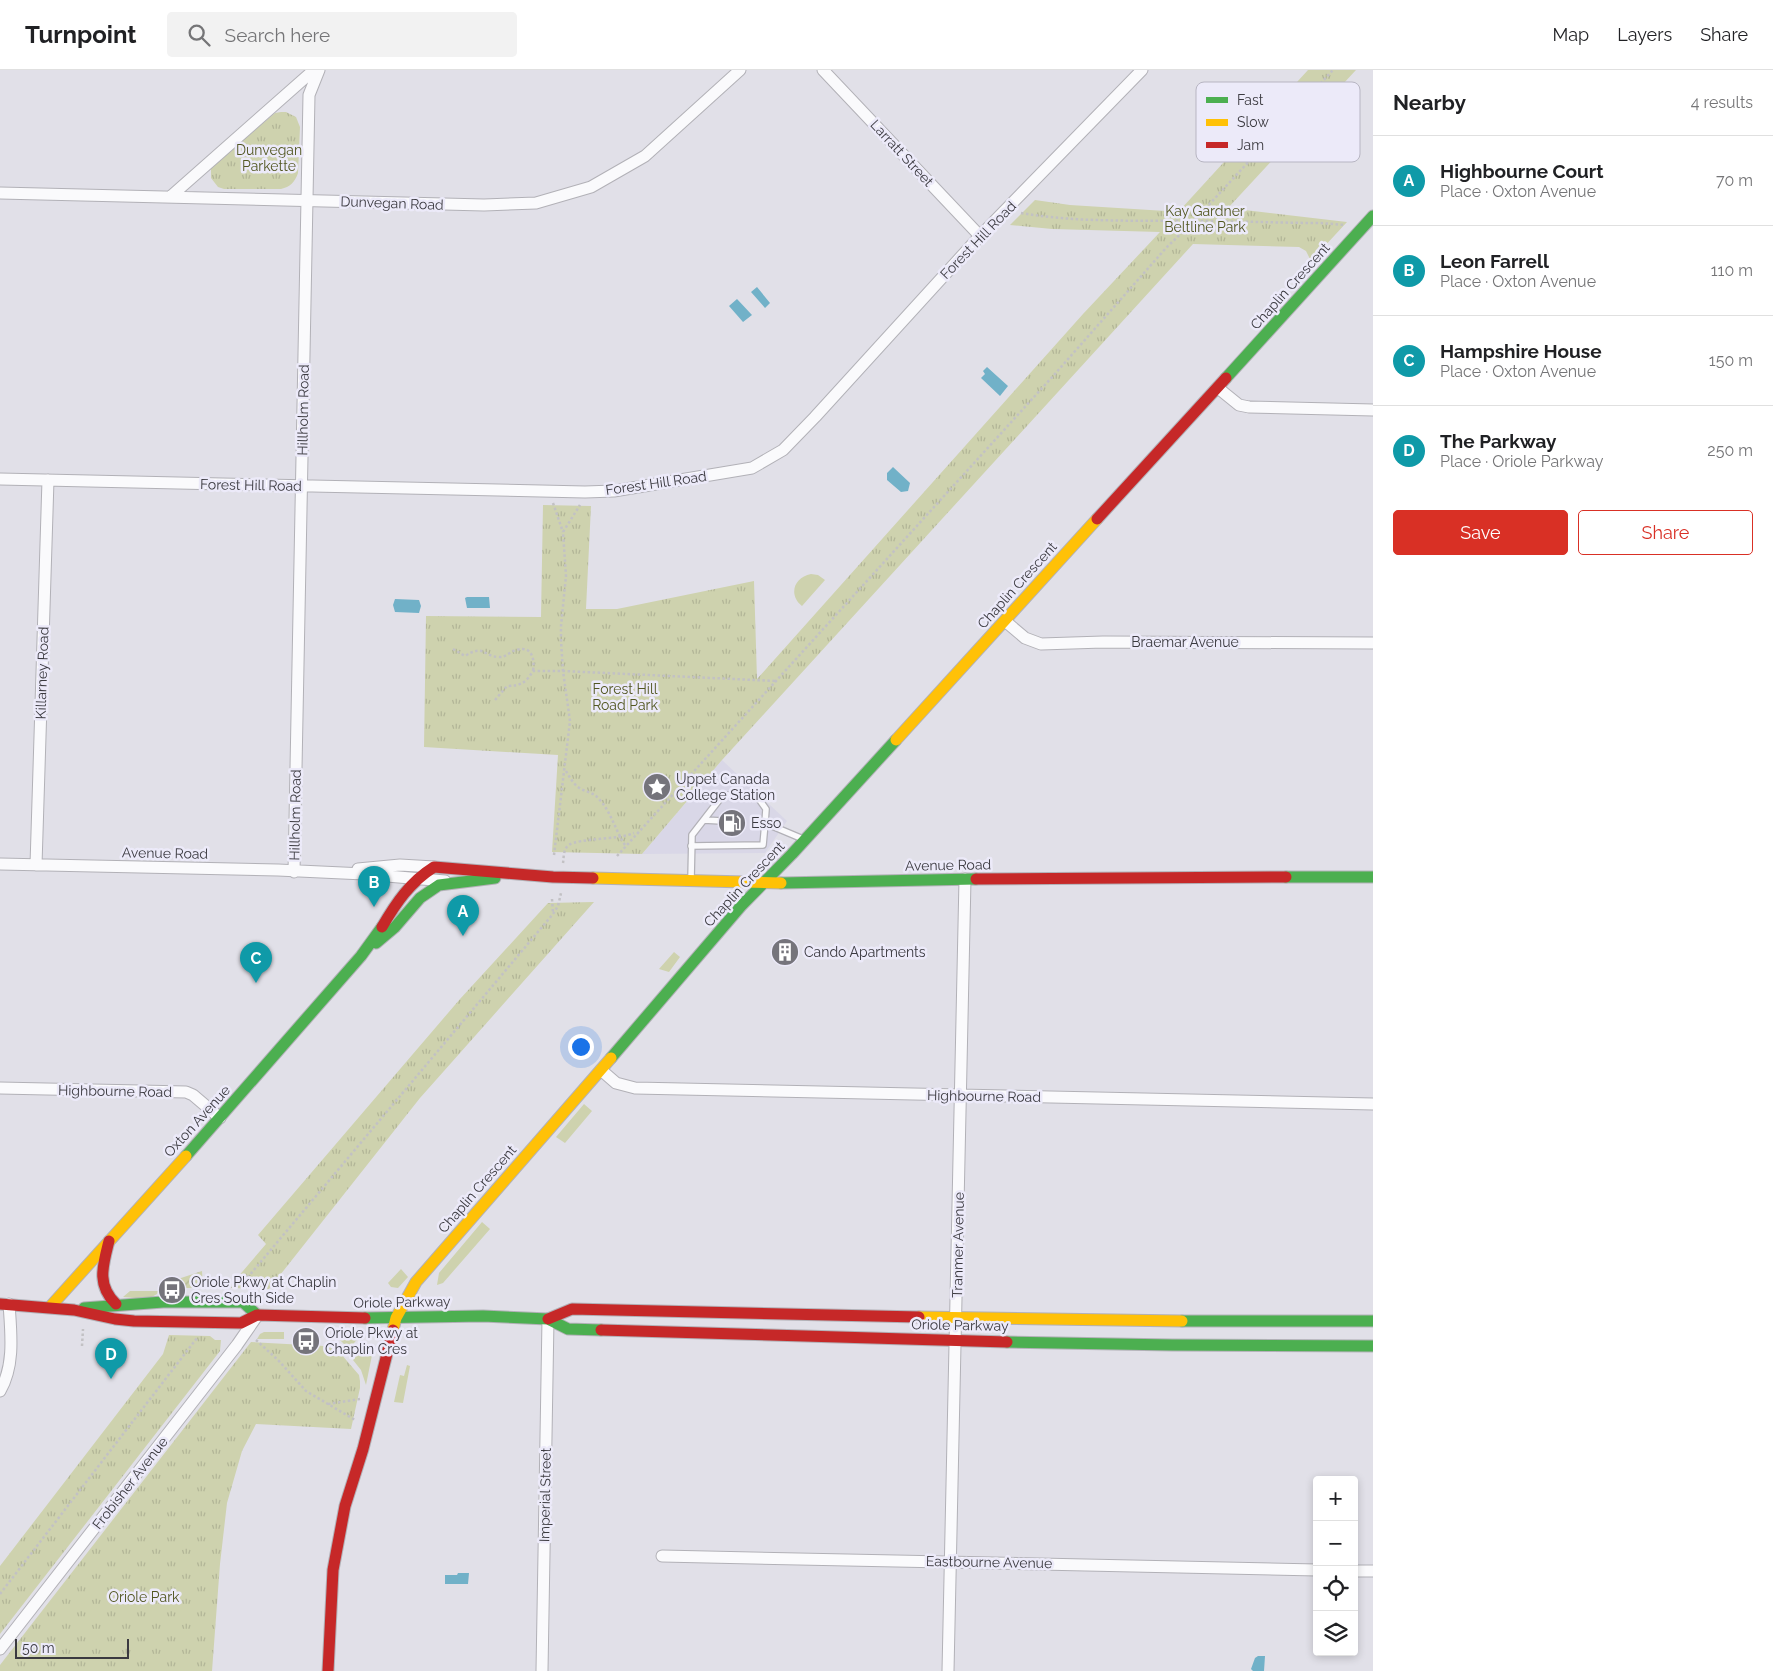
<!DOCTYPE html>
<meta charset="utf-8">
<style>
body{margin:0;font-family:Raleway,sans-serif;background:#f2f2f2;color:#202124}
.controls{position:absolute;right:15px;bottom:15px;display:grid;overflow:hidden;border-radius:5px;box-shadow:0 2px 8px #0003}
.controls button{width:45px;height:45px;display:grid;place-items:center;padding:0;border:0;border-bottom:1px solid #e0e0e0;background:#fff;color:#202124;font:25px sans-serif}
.scale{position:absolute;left:15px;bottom:12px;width:114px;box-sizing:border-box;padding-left:5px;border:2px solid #3b3a40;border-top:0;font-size:14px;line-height:18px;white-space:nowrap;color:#3b3a40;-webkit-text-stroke:4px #eceaf9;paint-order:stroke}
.you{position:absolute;left:580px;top:976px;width:18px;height:18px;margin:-12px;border:4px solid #fff;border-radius:50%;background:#1a73e8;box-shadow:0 0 0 8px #1a73e833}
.badge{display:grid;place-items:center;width:32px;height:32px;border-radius:50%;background:#d93025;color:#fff;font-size:16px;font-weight:700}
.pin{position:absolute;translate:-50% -41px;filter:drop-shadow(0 1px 2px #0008)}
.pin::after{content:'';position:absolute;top:26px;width:18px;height:15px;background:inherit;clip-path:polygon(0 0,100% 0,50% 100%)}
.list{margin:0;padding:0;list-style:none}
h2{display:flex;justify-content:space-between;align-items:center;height:65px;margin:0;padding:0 20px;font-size:21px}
h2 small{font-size:16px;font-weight:400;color:#757577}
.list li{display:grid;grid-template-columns:32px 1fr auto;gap:15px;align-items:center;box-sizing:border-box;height:90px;padding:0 20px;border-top:1px solid #e0e0e0}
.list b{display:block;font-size:19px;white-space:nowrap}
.list p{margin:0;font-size:16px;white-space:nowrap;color:#757577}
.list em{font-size:16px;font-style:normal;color:#757577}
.actions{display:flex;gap:10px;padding:15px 20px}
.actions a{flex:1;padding:11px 0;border:1px solid #d93025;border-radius:5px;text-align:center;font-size:18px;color:#d93025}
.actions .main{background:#d93025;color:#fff}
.icon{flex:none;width:28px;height:28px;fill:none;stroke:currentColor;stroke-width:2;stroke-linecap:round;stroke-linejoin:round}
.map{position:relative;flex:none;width:1373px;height:1601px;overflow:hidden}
header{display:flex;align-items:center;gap:30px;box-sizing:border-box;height:70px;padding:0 25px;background:#fff;border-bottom:1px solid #e0e0e0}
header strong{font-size:24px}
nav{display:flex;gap:28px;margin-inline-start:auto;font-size:18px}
.search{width:350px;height:45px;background:#f2f2f2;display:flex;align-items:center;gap:12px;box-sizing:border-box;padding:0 18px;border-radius:5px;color:#757577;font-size:19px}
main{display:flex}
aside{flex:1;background:#fff}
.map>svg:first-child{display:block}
.built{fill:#d9d7e7}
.grass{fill:#ced2ae}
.park{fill:url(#park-tufts)}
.garden{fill:url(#garden-furrows)}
.water{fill:#71b1c8}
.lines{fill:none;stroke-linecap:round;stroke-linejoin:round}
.lane-casing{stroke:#b2b1b7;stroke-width:8}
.street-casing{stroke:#b2b1b7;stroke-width:13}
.fast-casing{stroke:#b2b1b7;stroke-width:13}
.slow-casing{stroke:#b2b1b7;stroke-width:13}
.jam-casing{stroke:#b2b1b7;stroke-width:13}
.path{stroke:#c2c1c4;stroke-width:2.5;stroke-dasharray:2.5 2.5;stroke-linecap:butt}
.lane{stroke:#fafafc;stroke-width:5.5}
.street{stroke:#fafafc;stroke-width:11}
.fast{stroke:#4caf50;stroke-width:11}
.slow{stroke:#ffc107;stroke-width:11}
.jam{stroke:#c62828;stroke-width:11}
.labels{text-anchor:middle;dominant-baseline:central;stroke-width:5;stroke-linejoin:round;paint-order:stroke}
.park-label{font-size:14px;fill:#525721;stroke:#eceaf9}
.street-label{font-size:14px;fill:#3b3a40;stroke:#eceaf9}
.poi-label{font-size:14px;fill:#3b3a40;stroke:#eceaf9;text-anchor:start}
.key{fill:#eceaf9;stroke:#b7b5c2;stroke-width:1}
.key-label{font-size:14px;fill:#3b3a40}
</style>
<header>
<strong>Turnpoint</strong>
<div class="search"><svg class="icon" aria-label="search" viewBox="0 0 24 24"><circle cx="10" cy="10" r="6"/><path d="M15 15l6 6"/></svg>Search here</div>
<nav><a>Map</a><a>Layers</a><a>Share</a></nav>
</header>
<main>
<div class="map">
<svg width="1373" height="1601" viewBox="0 0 1373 1601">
<defs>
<pattern id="park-tufts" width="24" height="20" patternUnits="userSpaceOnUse" patternTransform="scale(1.25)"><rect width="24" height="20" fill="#ced2ae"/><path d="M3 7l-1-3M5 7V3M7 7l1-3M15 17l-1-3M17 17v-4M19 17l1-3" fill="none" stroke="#b2b597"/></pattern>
<pattern id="garden-furrows" width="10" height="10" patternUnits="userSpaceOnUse" patternTransform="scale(1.25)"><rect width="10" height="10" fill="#ced2ae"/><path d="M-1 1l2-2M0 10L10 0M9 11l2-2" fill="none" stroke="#b2b597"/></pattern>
</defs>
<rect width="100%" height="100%" fill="#e1e0e8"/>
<!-- built -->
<path class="built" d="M722,690L787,751L765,783L642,784Z"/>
<!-- grass -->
<path class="grass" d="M811,504L818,505L825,510L802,536C788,525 794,507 811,504Z
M674,882L680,887L669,902L659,899Z
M584,1034L592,1041L565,1073L556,1067Z
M482,1152L490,1159L443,1213L437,1215L439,1203Z
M401,1199L408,1207L398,1218L391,1217L388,1213Z
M130,1221H158L157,1224L148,1229L123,1227Z
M264,1262H284V1269H257L260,1264Z
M340,1264L360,1266L349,1279L340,1270Z
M368,1273L372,1285L366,1315L361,1300L353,1290Z
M407,1295L410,1296L403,1333L394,1332L400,1305L404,1306Z"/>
<!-- park -->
<path class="park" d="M1308,0H1356L1228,138L1347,152L1311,191L1306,181L1299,177L1193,174L722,690L642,784L552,782L558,685L424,677L426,546L541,547L543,435L591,436L586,539H617L754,511L757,609L1083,244L1160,162L1052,159L1010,155L1035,130L1070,135L1166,141L1181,139Z
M281,42H286L296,47L300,57L298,103C295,112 290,117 281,119H224L218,117L211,108V98L215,94L275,43Z
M594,832L420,1028L269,1219L231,1218L237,1208L266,1174L258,1165L460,929L548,833Z
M169,1265L210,1266L215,1270H221L220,1281L0,1564V1496L163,1284Z
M251,1272L324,1276L331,1278L341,1284L359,1305L360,1311V1318L351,1359L256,1354L242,1381L227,1433L220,1494L212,1601H0V1595Z"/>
<!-- garden -->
<path class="garden" d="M202,1201L203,1218H179V1210L181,1208Z"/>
<!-- water -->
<path class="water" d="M757,217L770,233L765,238L751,222Z
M737,229L752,245L743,252L729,236Z
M987,297L1008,316L1000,326L981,308L985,304L983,301Z
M893,397L910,413L908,421L901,422L887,410V403Z
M467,527H489L490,538H467L465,528Z
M395,529L419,530L421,536L419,543L395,542L393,535Z
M458,1503H469L468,1514H445V1505H457Z
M1258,1586H1265L1264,1601H1253L1251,1599L1255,1588Z"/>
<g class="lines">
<defs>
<path id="lane" d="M704,750L722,751
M691,776L763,775L765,753L755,751
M691,809L692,765L723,725H756L766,739L765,753L803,769"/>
<path id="street" d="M823,0L980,166
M0,123L484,135L536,133L591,117L645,86L740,0
M170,127L314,0
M1218,318L1239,335L1249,337L1373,340
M0,409L585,422L614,421L752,398L783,380L815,347L980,166L1142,0
M1005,551L1025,568L1041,574L1103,572L1373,573
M0,794L278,800L364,804L445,811
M36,795L48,410
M358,799L400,795L434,797
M294,802L309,25L319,0
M601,1000L616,1013L635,1018L1373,1034
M0,1018L186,1022L193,1025L220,1048
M0,1321C15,1295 11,1263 9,1234
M662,1486L1317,1500
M1354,1501H1373
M0,1579L237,1275L257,1246
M542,1601L548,1249
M948,1601L965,809"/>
<path id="fast" d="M1226,308L1373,146
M1286,807H1373
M781,813L976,809
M376,873L395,857L420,828L439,815L495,808
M611,988L741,836L792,784L896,670
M186,1086L361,886L382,857
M84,1238L163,1232H243L257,1245
M365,1248L483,1246L548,1249L568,1259L601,1260
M1182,1251H1373
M1007,1272L1172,1275L1373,1276"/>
<path id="slow" d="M896,670L1097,449
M593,808L781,813
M50,1237L186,1086
M919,1247L1182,1251
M393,1260L396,1248L416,1212L611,988"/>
<path id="jam" d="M1097,449L1226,308
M976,809L1286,807
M382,857C396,833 410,812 434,797L553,807L593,808
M109,1171C103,1195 96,1215 116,1234
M0,1234L74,1240L115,1249L134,1251L241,1253L257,1245L365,1248
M548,1249L572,1239L919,1247
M601,1260L1007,1272
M328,1601L333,1500L345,1436L363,1379L393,1260"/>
</defs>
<!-- lane casing -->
<use href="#lane" class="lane-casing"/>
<!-- street casing -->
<use href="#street" class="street-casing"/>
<!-- fast casing -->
<use href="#fast" class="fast-casing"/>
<!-- slow casing -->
<use href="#slow" class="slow-casing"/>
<!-- jam casing -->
<use href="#jam" class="jam-casing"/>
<!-- path -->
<path class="path" d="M1021,143C1079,153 1137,150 1196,151C1238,151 1279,153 1321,153L1345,155
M553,433L563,462
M453,579L465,586C484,574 483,586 498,587C506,588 509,582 516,580C532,575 535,589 533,601
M495,630L507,616C520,616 526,613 533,601H563L776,611
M566,701C570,708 574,715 581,719C587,722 594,723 598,728C611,741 615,760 625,775
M554,785L570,651L563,601L561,571V556L566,506L563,462L580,435
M617,786L1054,305L1166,178L1194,151L1333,0
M563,793C564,787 563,779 569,775C579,768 618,770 634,763
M552,829L553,843
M244,1217L248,1207L553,844L558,836L561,823
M256,1270L278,1290L306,1321L355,1350
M82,1276L83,1259
M328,1334L360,1329
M0,1524L197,1268"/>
<!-- lane -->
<use href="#lane" class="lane"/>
<!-- street -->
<use href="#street" class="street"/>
<!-- fast -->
<use href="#fast" class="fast"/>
<!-- slow -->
<use href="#slow" class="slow"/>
<!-- jam -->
<use href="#jam" class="jam"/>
</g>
<!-- icons -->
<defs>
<symbol id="sight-disc" viewBox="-11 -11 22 22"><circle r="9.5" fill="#75747b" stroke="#eceaf9"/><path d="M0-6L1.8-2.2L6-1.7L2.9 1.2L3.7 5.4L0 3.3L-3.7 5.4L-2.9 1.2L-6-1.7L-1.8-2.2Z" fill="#fff"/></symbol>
<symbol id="fuel-disc" viewBox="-11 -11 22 22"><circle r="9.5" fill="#75747b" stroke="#eceaf9"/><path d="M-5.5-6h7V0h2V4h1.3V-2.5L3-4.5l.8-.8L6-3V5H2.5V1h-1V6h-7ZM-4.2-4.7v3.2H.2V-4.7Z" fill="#fff"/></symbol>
<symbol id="building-disc" viewBox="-11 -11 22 22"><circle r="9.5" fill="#75747b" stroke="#eceaf9"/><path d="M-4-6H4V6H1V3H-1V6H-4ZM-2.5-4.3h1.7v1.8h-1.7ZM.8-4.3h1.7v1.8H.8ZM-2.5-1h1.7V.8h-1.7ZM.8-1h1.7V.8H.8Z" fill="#fff"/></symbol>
<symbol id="bus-disc" viewBox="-11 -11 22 22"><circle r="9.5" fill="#75747b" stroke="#eceaf9"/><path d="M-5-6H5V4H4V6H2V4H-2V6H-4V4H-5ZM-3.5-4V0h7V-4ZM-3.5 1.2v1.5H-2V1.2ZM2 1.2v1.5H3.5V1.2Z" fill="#fff"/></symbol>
</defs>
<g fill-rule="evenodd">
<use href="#sight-disc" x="641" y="701" width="32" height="32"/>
<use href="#fuel-disc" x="716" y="737" width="32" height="32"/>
<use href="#building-disc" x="769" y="866" width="32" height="32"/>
<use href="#bus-disc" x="156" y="1204" width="32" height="32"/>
<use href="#bus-disc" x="290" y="1255" width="32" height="32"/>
</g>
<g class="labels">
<!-- park labels -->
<g class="park-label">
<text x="269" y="80">Dunvegan<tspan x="269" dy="16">Parkette</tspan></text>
<text x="1205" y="141">Kay Gardner<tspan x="1205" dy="16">Beltline Park</tspan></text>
<text x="625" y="619">Forest Hill<tspan x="625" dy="16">Road Park</tspan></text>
<text x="144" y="1527">Oriole Park</text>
</g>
<!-- street labels -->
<g class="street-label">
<text transform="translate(902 83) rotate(47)">Larratt Street</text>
<text transform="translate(392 133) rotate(2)">Dunvegan Road</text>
<text transform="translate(978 170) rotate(-46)">Forest Hill Road</text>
<text transform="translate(1290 216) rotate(-48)">Chaplin Crescent</text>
<text transform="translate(303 340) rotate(-89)">Hillholm Road</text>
<text transform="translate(656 413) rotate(-8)">Forest Hill Road</text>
<text transform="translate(251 415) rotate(1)">Forest Hill Road</text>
<text transform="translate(1017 515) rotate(-48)">Chaplin Crescent</text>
<text x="1185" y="572">Braemar Avenue</text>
<text transform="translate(42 603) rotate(-88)">Killarney Road</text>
<text transform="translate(295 745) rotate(-89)">Hillholm Road</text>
<text transform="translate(165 783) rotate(1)">Avenue Road</text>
<text transform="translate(948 795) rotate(-1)">Avenue Road</text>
<text transform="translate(744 814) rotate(-47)">Chaplin Crescent</text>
<text transform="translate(115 1021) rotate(1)">Highbourne Road</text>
<text transform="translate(984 1026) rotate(1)">Highbourne Road</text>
<text transform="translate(197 1051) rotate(-48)">Oxton Avenue</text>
<text transform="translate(477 1119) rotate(-49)">Chaplin Crescent</text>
<text transform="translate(958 1175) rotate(-89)">Tranmer Avenue</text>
<text transform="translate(402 1232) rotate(-1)">Oriole Parkway</text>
<text transform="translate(960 1255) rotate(1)">Oriole Parkway</text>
<text transform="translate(130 1413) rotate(-52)">Frobisher Avenue</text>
<text transform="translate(545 1425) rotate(-89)">Imperial Street</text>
<text transform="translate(989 1492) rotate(1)">Eastbourne Avenue</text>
</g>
<!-- poi labels -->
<g class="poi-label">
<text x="676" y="709">Uppet Canada<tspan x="676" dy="16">College Station</tspan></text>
<text x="751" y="753">Esso</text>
<text x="804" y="882">Cando Apartments</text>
<text x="191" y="1212">Oriole Pkwy at Chaplin<tspan x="191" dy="16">Cres South Side</tspan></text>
<text x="325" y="1263">Oriole Pkwy at<tspan x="325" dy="16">Chaplin Cres</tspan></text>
</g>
</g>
<!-- legend -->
<rect x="1196" y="12" width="164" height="80" rx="8" class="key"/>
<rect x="1206" y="27" width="22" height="6" fill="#4caf50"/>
<rect x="1206" y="49" width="22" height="7" fill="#ffc107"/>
<rect x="1206" y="72" width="22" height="6" fill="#c62828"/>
<g class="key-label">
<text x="1237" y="35">Fast</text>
<text x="1237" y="57">Slow</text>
<text x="1237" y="80">Jam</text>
</g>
</svg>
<div class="controls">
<button>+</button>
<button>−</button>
<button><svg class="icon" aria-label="locate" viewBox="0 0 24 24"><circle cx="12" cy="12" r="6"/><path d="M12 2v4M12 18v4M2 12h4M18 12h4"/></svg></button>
<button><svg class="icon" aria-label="layers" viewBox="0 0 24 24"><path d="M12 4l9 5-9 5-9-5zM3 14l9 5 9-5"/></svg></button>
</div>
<div class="scale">50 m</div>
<div class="you"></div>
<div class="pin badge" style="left:463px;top:866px;background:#0f9aa8">A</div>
<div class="pin badge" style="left:374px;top:837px;background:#0f9aa8">B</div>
<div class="pin badge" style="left:256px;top:913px;background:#0f9aa8">C</div>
<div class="pin badge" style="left:111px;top:1309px;background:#0f9aa8">D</div>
</div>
<aside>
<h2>Nearby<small>4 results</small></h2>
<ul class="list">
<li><span class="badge" style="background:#0f9aa8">A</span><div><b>Highbourne Court</b><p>Place · Oxton Avenue</p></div><em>70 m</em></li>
<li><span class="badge" style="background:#0f9aa8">B</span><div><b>Leon Farrell</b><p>Place · Oxton Avenue</p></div><em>110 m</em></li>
<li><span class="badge" style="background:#0f9aa8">C</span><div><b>Hampshire House</b><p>Place · Oxton Avenue</p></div><em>150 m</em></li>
<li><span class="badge" style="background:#0f9aa8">D</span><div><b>The Parkway</b><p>Place · Oriole Parkway</p></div><em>250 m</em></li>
</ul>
<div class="actions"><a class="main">Save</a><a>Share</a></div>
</aside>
</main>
